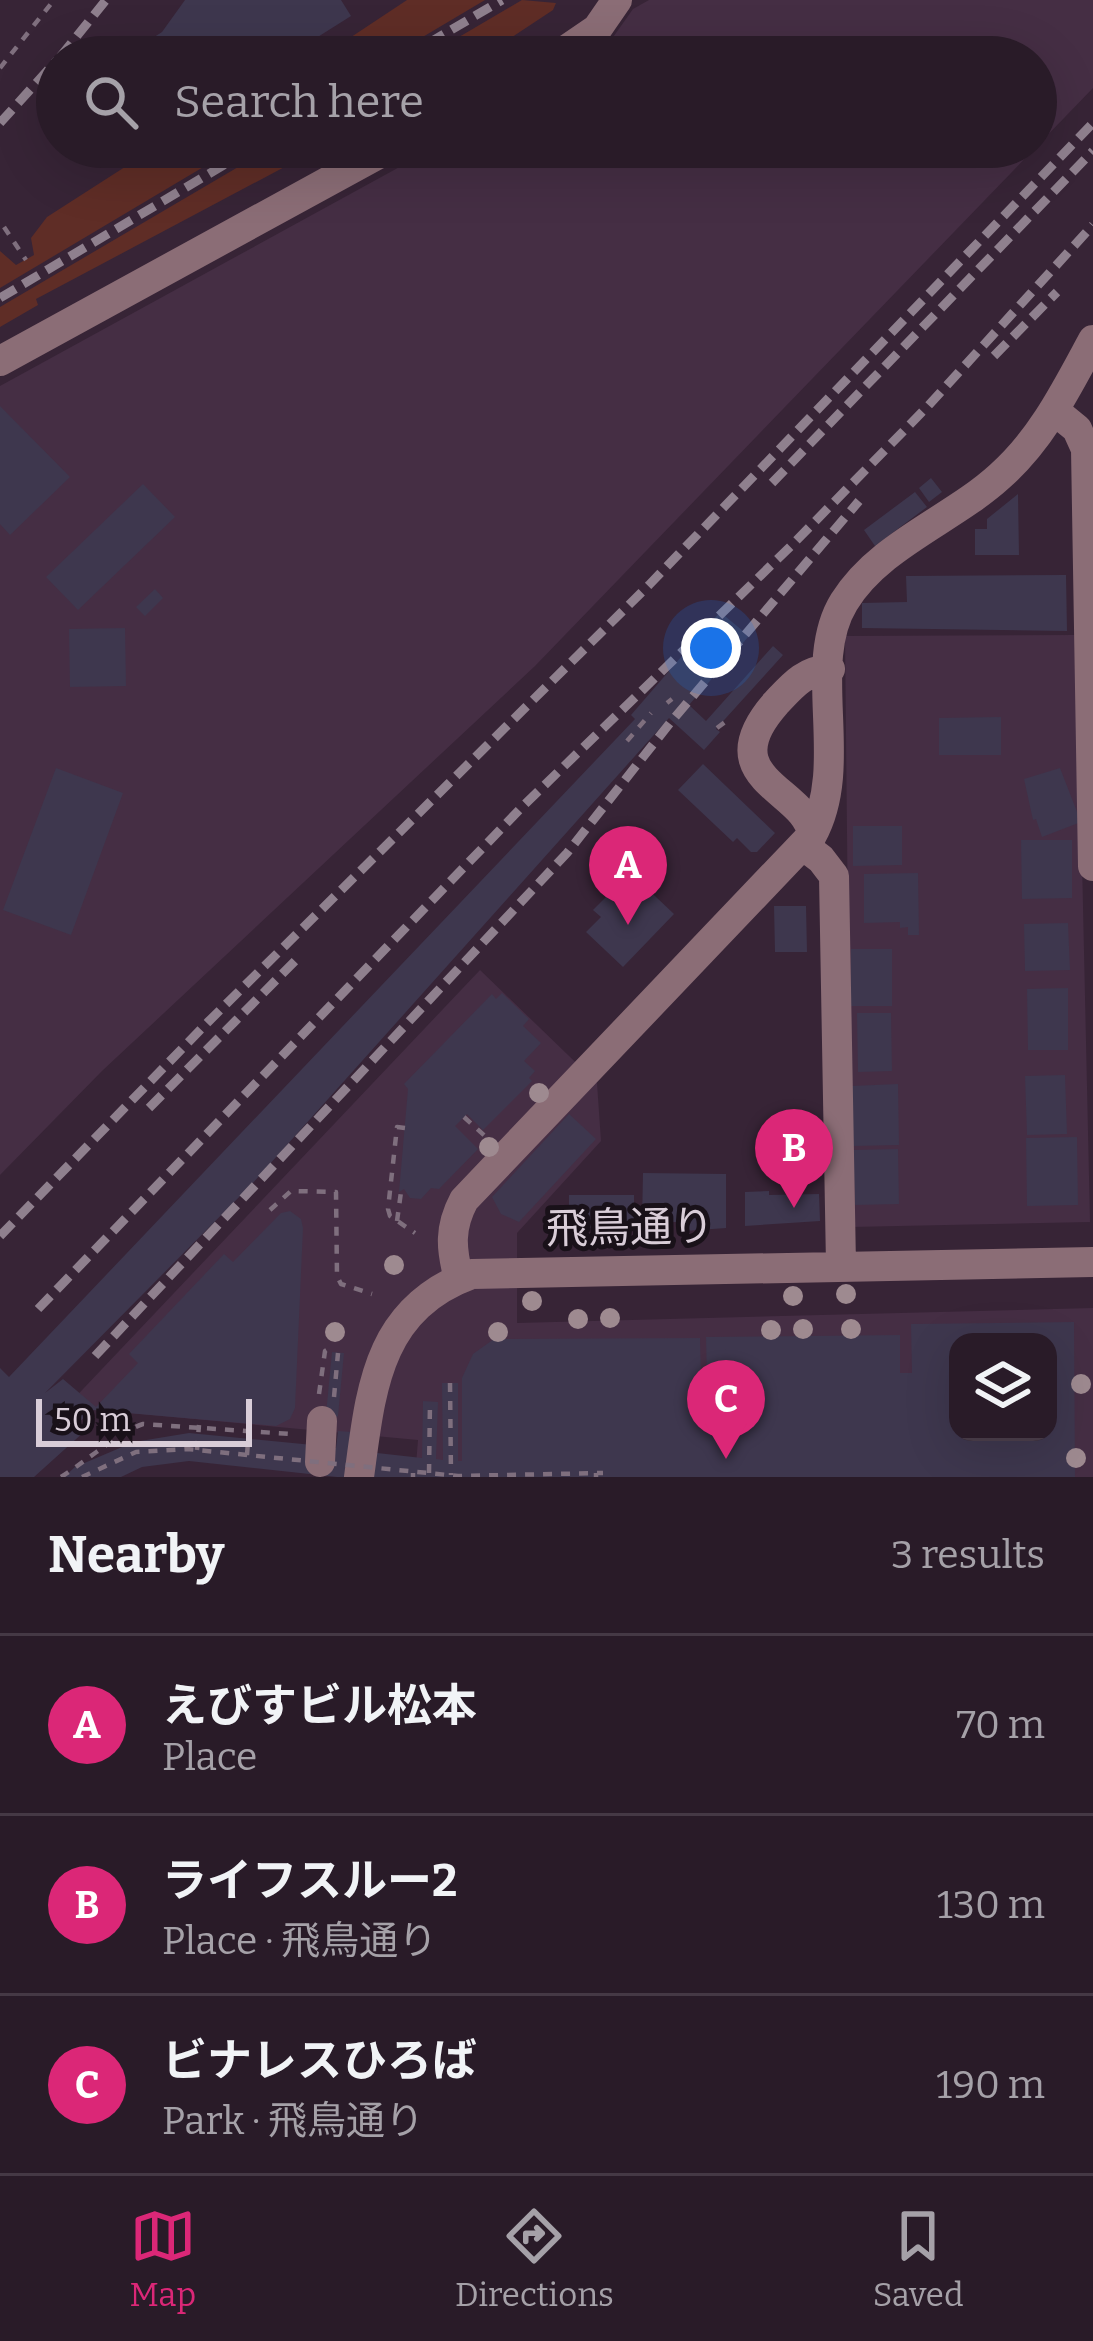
<!DOCTYPE html>
<meta charset="utf-8">
<style>
body{margin:0;font-family:Bitter,"Noto Sans JP",serif;background:#352834;color:#f1f3f6}
.controls{position:absolute;right:36px;bottom:36px;display:grid;overflow:hidden;border-radius:24px;box-shadow:0 12px 48px #0002}
.controls button{width:108px;height:108px;display:grid;place-items:center;padding:0;border:0;border-bottom:3px solid #453945;background:#291b28;color:#f1f3f6;font:60px sans-serif}
.scale{position:absolute;left:36px;bottom:30px;width:216px;box-sizing:border-box;padding-left:12px;border:6px solid #d9cdd8;border-top:0;font-size:33px;line-height:42px;white-space:nowrap;color:#d9cdd8;-webkit-text-stroke:9px #191119;paint-order:stroke}
.you{position:absolute;left:711px;top:648px;width:42px;height:42px;margin:-30px;border:9px solid #fff;border-radius:50%;background:#1a73e8;box-shadow:0 0 0 18px #1a73e833}
.badge{display:grid;place-items:center;width:78px;height:78px;border-radius:50%;background:#db2777;color:#fff;font-size:39px;font-weight:700}
.pin{position:absolute;translate:-50% -99px;filter:drop-shadow(0 3px 6px #0008)}
.pin::after{content:'';position:absolute;top:63px;width:42px;height:36px;background:inherit;clip-path:polygon(0 0,100% 0,50% 100%)}
.list{margin:0;padding:0;list-style:none}
h2{display:flex;justify-content:space-between;align-items:center;height:156px;margin:0;padding:0 48px;font-size:51px}
h2 small{font-size:39px;font-weight:400;color:#a5a1a8}
.list li{display:grid;grid-template-columns:78px 1fr auto;gap:36px;align-items:center;box-sizing:border-box;height:180px;padding:0 48px;border-top:3px solid #453945}
.list b{display:block;font-size:45px;white-space:nowrap}
.list p{margin:0;font-size:39px;white-space:nowrap;color:#a5a1a8}
.list em{font-size:39px;font-style:normal;color:#a5a1a8}
.icon{flex:none;width:66px;height:66px;fill:none;stroke:currentColor;stroke-width:2;stroke-linecap:round;stroke-linejoin:round}
.map{position:relative;flex:none;width:1093px;height:1477px;overflow:hidden}
.search{position:absolute;background:#291b28;box-shadow:0 12px 48px #0002;left:36px;right:36px;top:36px;height:132px;display:flex;align-items:center;gap:30px;box-sizing:border-box;padding:0 42px;border-radius:66px;color:#a5a1a8;font-size:45px}
.sheet{height:696px;background:#291b28}
nav{display:flex;justify-content:space-around;align-items:center;box-sizing:border-box;height:168px;border-top:3px solid #453945;background:#291b28;font-size:33px;color:#a5a1a8}
nav a{display:grid;justify-items:center;gap:6px}
nav .on{color:#db2777}
.map>svg:first-child{display:block}
.built{fill:#452e44;fill-rule:evenodd}
.green{fill:#5f2d26}
.building{fill:#3e374e;fill-rule:evenodd}
.lines{fill:none;stroke-linecap:round;stroke-linejoin:round}
.path{stroke:#7f6f7e;stroke-width:4.5;stroke-dasharray:9 9;stroke-linecap:butt}
.minor{stroke:#8b6d76;stroke-width:30}
.rail{stroke:#8f808e;stroke-width:9;stroke-dasharray:18 9;stroke-linecap:butt}
.path-bridge{stroke:#7f6f7e;stroke-width:4.5;stroke-dasharray:9 9;stroke-linecap:butt}
.tree{fill:#9e8a90}
.labels{text-anchor:middle;dominant-baseline:central;stroke-width:10;stroke-linejoin:round;paint-order:stroke}
.street-label{font-size:42px;fill:#d9cdd8;stroke:#191119}
</style>
<div class="map">
<svg width="1093" height="1477" viewBox="0 0 1093 1477">
<rect width="100%" height="100%" fill="#372436"/>
<!-- built -->
<path class="built" d="M649,0H1093V88L535,666L102,1071L0,1175V386L436,147H1036V57H599L633,9Z
M1077,635L1090,1222L851,1227L845,636Z
M480,970L597,1083L601,1141L517,1233V1323L1093,1308V1477H415L418,1440L66,1407ZM958,1342H1048V1432H958Z"/>
<!-- green -->
<path class="green" d="M407,0H485L389,57H321Z
M522,0L556,3L553,10L482,57H425Z
M156,147H237L0,288V251L16,265L34,255L31,238L47,217Z
M272,147H322L36,299L38,305L0,327V307Z"/>
<!-- building -->
<path class="building" d="M185,0H341L351,16L286,57H146L139,47L162,32Z
M0,406L70,477L10,535L0,524Z
M931,478L942,492L929,502L919,488Z
M143,484L175,517L78,610L46,577Z
M915,492L927,507L875,546L864,530Z
M1018,494L1019,555H975V529H987V519Z
M1066,575L1067,631L862,628V603L907,602L906,576Z
M155,589L163,598L145,616L136,607Z
M720,612L749,636L689,705L706,721L773,646L783,655L716,729L720,732L704,750L669,718L252,1184L45,1393L63,1379L96,1407L138,1363L129,1354L224,1254L233,1262L281,1213L290,1211L301,1219L303,1228L295,1408L290,1419L276,1426L93,1410L78,1423L85,1431L34,1477H0V1368L9,1377L635,719L631,715Z
M125,628L126,686L70,687L69,629Z
M1001,717V755H939V718Z
M703,764L775,833L757,852H751L737,838L733,842L678,790Z
M56,768L123,793L71,935L3,910Z
M1060,768L1081,822L1042,837L1036,819L1033,820L1024,779Z
M853,826H902V865L853,866Z
M1021,840H1072V898L1022,899Z
M918,873L919,935H908V927L900,928V922L864,923V874Z
M637,879L674,914L623,967L586,932L601,917L593,910L610,893L617,900Z
M774,906H806L807,952H775Z
M1068,923L1070,970L1025,971L1024,924Z
M851,949H892V1006H851Z
M1068,988V1050H1028L1027,989Z
M502,993L529,1019L523,1026L541,1043L524,1061L535,1071L529,1078L532,1081L483,1130L467,1114L455,1126L478,1149L439,1189L431,1188L421,1199L410,1198L404,1189L399,1192L408,1089L404,1084L492,994L496,999Z
M857,1013H891L892,1071L858,1072Z
M1065,1075L1067,1134L1027,1135L1025,1076Z
M898,1084L899,1145L852,1146L851,1086Z
M569,1114L596,1139L519,1222L501,1214L492,1197Z
M1077,1137L1078,1205L1027,1206L1026,1138Z
M898,1149L899,1204L855,1205L853,1150Z
M643,1173L726,1174V1228L685,1231V1222H642Z
M769,1191V1195L819,1194L820,1221L745,1226V1192Z
M569,1195H634V1228H569Z
M1074,1322L1075,1477H337L189,1461L142,1467L121,1477H64L75,1467L134,1442L189,1433L313,1445L326,1414L332,1352L344,1353L338,1416L329,1421L327,1447L336,1448L338,1431L352,1432L350,1450L422,1458L423,1401L438,1402L436,1459L443,1460L442,1383H458V1461H462V1378L473,1354L494,1339L700,1338L701,1379H707L706,1337L900,1335V1373H912L911,1324ZM958,1342H1048V1432H958Z"/>
<g class="lines">
<!-- path -->
<path class="path" d="M0,68L54,0
M4,227L26,260
M667,703L672,699
M717,728L729,719
M627,741L651,713
M464,1117L486,1137
M405,1128L397,1127L388,1209L390,1216L415,1233
M270,1210L291,1191L336,1192L337,1276L341,1284L372,1294
M397,1221L401,1192
M450,1383L451,1475
M319,1394L325,1351L334,1346
M334,1397L338,1353
M85,1417L126,1428
M429,1473L430,1402
M596,1473V1477
M61,1477C85,1462 121,1431 143,1424L290,1434
M413,1477V1473"/>
<!-- minor -->
<path class="minor" d="M556,57L597,29L617,0
M0,361L391,147
M1055,411L1077,429L1086,449L1093,866
M812,835C808,789 708,780 776,703C793,685 804,671 830,669
M804,846L821,859L834,876L841,1265
M459,1279C451,1249 449,1228 464,1200L812,835C851,764 805,665 844,602C879,545 952,520 1000,476C1042,439 1067,388 1093,340
M320,1462L322,1421
M359,1477C371,1390 376,1309 472,1274L1093,1262"/>
<!-- rail -->
<path class="rail" d="M60,57L106,0
M405,57L502,0
M0,123L57,60
M0,298L254,147
M994,356L1057,292
M772,483L1093,151
M149,1108L297,959
M0,1236L208,1022L649,585L1093,123
M38,1309L523,806L791,546L928,406L1093,225
M95,1356L567,853L670,723L859,501"/>
<!-- path-bridge -->
<path class="path-bridge" d="M197,1450L199,1425
M247,1455L249,1429
M82,1477L136,1452L187,1449L458,1476L603,1473"/>
</g>
<!-- trees -->
<g class="tree">
<circle cx="539" cy="1093" r="10"/>
<circle cx="489" cy="1147" r="10"/>
<circle cx="394" cy="1265" r="10"/>
<circle cx="846" cy="1294" r="10"/>
<circle cx="793" cy="1296" r="10"/>
<circle cx="532" cy="1301" r="10"/>
<circle cx="610" cy="1318" r="10"/>
<circle cx="578" cy="1319" r="10"/>
<circle cx="803" cy="1329" r="10"/>
<circle cx="851" cy="1329" r="10"/>
<circle cx="771" cy="1330" r="10"/>
<circle cx="335" cy="1332" r="10"/>
<circle cx="498" cy="1332" r="10"/>
<circle cx="1081" cy="1384" r="10"/>
<circle cx="1076" cy="1458" r="10"/>
</g>
<g class="labels">
<!-- street labels -->
<g class="street-label">
<text transform="translate(630 1228) rotate(-1)">飛鳥通り</text>
</g>
</g>
</svg>
<div class="controls">
<button><svg class="icon" aria-label="layers" viewBox="0 0 24 24"><path d="M12 4l9 5-9 5-9-5zM3 14l9 5 9-5"/></svg></button>
</div>
<div class="scale">50 m</div>
<div class="you"></div>
<div class="pin badge" style="left:628px;top:925px">A</div>
<div class="pin badge" style="left:794px;top:1208px">B</div>
<div class="pin badge" style="left:726px;top:1459px">C</div>
<div class="search"><svg class="icon" aria-label="search" viewBox="0 0 24 24"><circle cx="10" cy="10" r="6"/><path d="M15 15l6 6"/></svg>Search here</div>
</div>
<section class="sheet">
<h2>Nearby<small>3 results</small></h2>
<ul class="list">
<li><span class="badge">A</span><div><b>えびすビル松本</b><p>Place</p></div><em>70 m</em></li>
<li><span class="badge">B</span><div><b>ライフスルー2</b><p>Place · 飛鳥通り</p></div><em>130 m</em></li>
<li><span class="badge">C</span><div><b>ビナレスひろば</b><p>Park · 飛鳥通り</p></div><em>190 m</em></li>
</ul>
</section>
<nav>
<a class="on"><svg class="icon" aria-label="map" viewBox="0 0 24 24"><path d="M3 6l6-2 6 2 6-2v14l-6 2-6-2-6 2zM9 4v14M15 6v14"/></svg>Map</a>
<a><svg class="icon" aria-label="directions" viewBox="0 0 24 24"><path d="M12 3l9 9-9 9-9-9zM9 14v-3h6M13 9l2 2-2 2"/></svg>Directions</a>
<a><svg class="icon" aria-label="saved" viewBox="0 0 24 24"><path d="M7 4h10v16l-5-4-5 4z"/></svg>Saved</a>
</nav>
